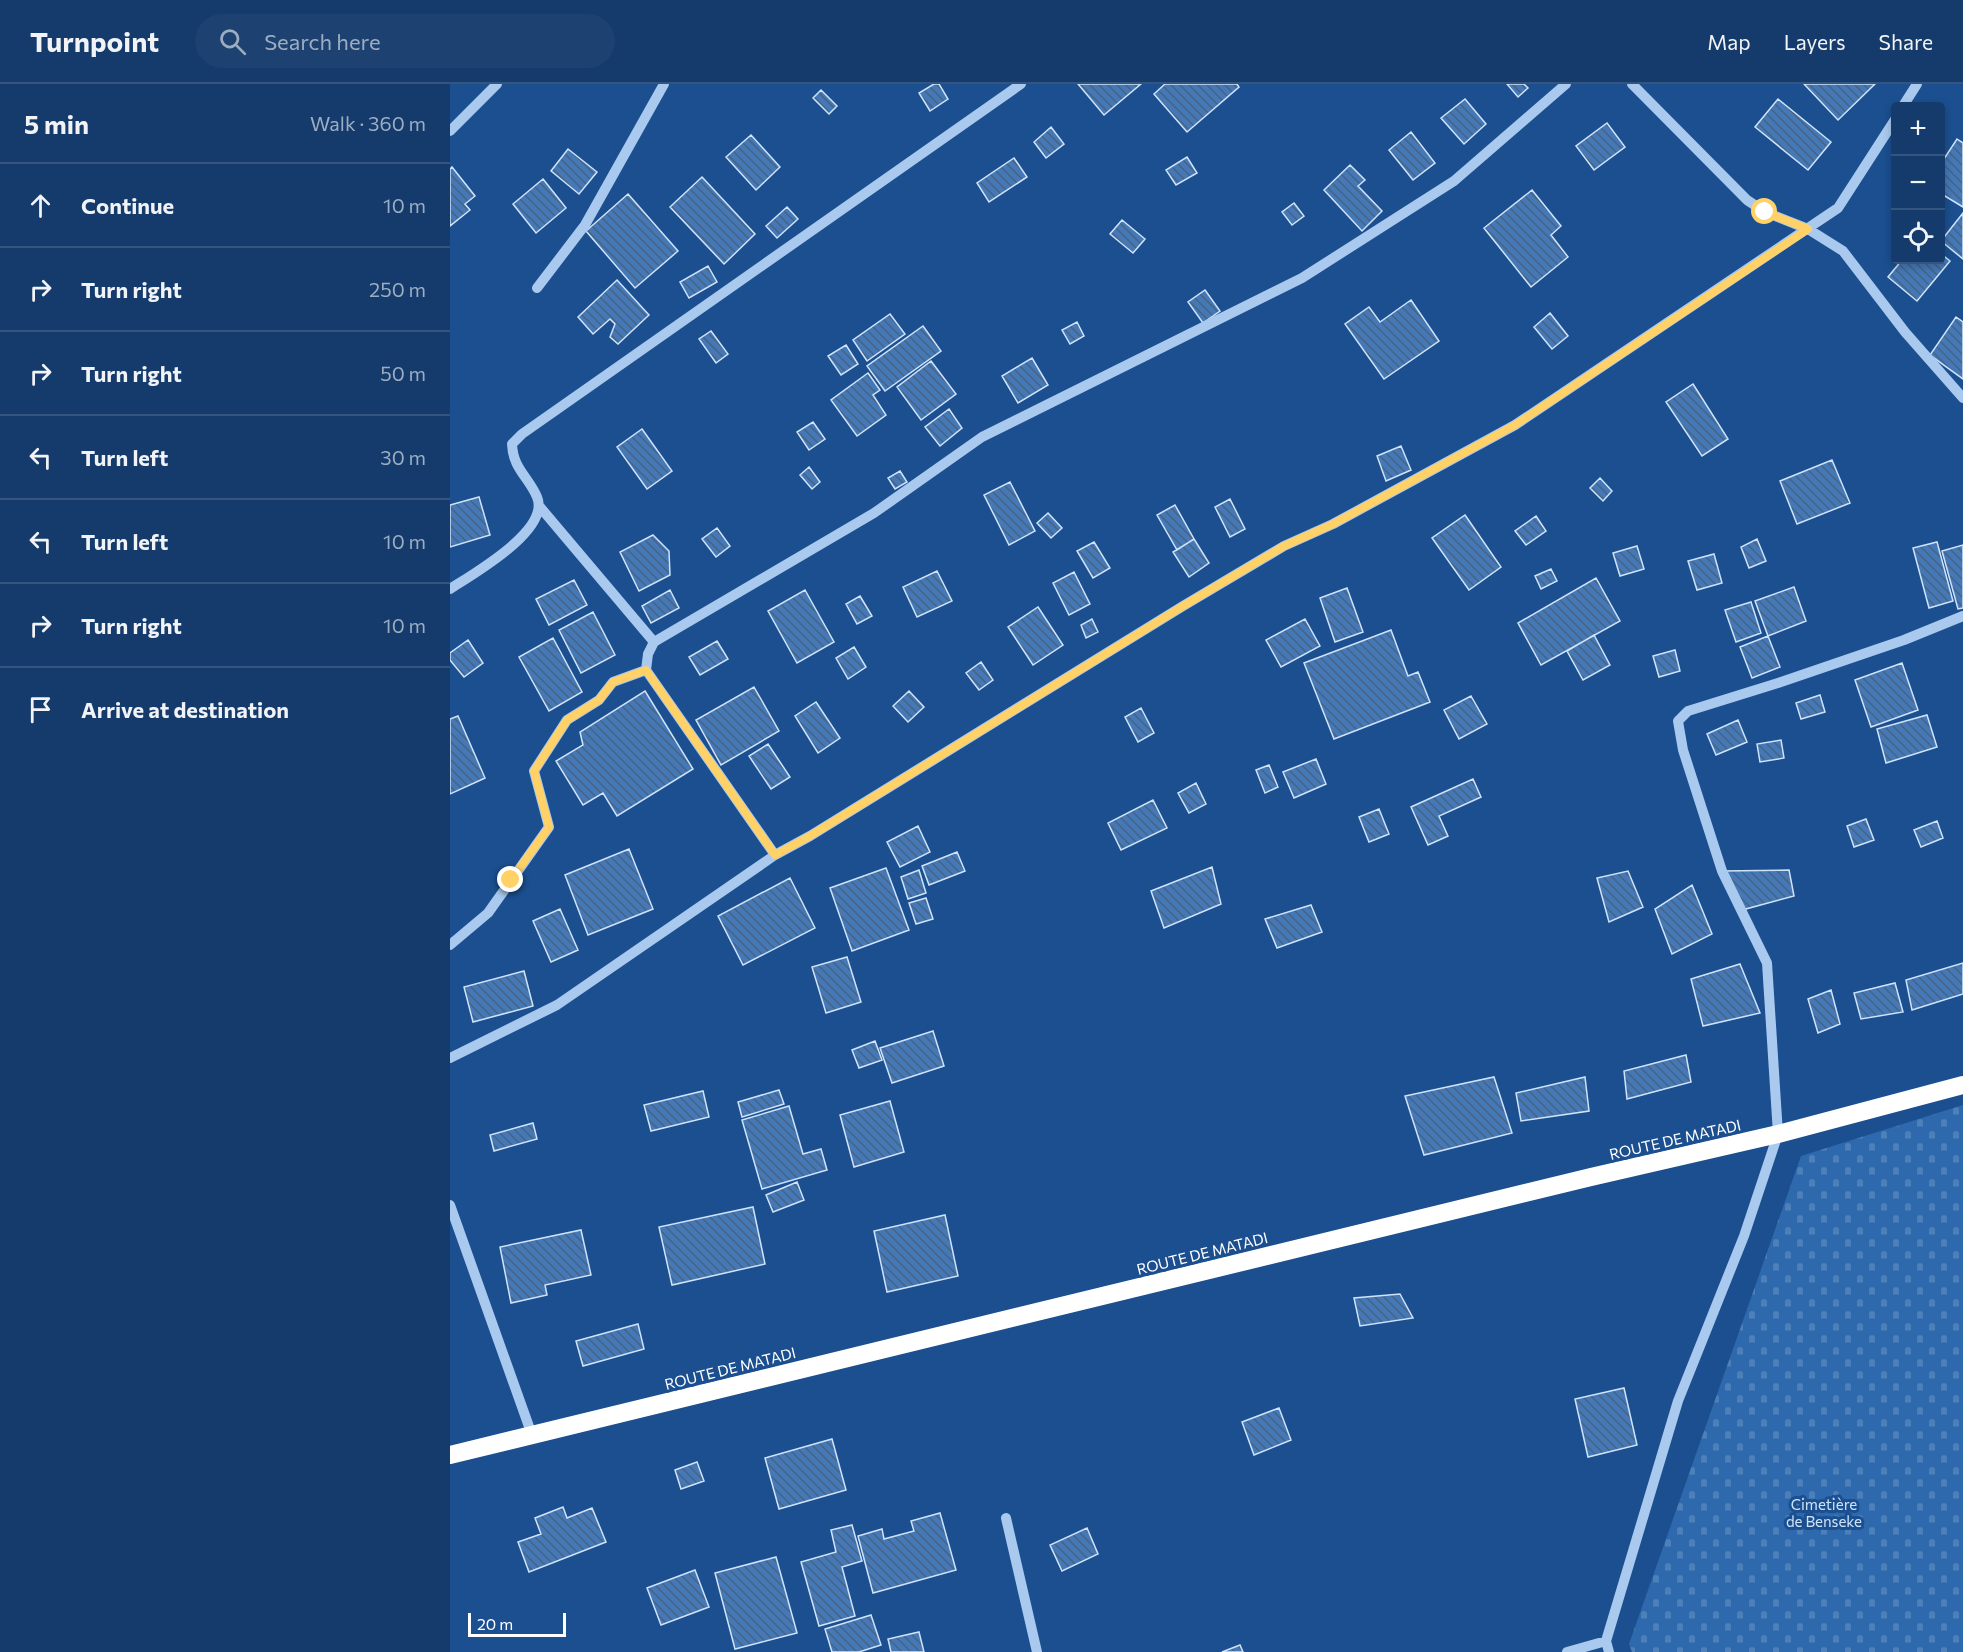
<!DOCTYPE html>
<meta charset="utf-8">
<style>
body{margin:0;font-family:Commissioner,sans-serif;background:#1d4271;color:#f1f3f6}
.controls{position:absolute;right:18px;top:18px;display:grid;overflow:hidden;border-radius:6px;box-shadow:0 3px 9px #0003}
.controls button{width:54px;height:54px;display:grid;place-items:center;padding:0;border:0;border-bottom:2px solid #33557e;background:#143b6b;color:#f1f3f6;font:30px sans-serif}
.scale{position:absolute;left:18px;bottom:15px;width:98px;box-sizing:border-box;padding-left:6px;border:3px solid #fff;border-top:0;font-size:16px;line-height:21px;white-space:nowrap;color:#fff;-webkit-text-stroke:4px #1b4f8f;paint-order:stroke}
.stop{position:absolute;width:18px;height:18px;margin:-14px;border:4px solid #ffd166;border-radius:50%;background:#fff}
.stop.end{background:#ffd166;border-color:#fff;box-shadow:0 2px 6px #0008}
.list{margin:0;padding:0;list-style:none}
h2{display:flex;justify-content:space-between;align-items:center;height:78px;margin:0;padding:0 24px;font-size:26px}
h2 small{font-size:20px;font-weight:400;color:#9dadc1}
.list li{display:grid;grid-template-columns:39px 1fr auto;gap:18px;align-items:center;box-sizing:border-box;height:84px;padding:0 24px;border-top:2px solid #33557e}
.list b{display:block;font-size:22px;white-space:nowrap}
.list em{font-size:20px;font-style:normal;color:#9dadc1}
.icon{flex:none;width:33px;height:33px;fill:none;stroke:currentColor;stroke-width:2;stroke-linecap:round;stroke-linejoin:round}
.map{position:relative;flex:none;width:1513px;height:1568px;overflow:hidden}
header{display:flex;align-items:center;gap:36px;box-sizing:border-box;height:84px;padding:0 30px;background:#143b6b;border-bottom:2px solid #33557e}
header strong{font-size:28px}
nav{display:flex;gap:33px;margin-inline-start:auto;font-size:21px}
.search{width:420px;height:54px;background:#1d4271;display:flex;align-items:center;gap:15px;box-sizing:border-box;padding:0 21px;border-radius:33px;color:#9dadc1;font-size:22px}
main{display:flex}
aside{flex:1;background:#143b6b}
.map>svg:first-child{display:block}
.cemetery{fill:url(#cemetery-stones)}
.building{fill:url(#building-back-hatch);stroke:#cfe3fa;stroke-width:1.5}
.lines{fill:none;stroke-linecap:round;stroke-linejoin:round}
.minor{stroke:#a9c9ee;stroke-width:10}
.highway{stroke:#fff;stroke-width:18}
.route{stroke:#ffd166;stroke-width:8}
.labels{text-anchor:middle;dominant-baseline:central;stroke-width:6;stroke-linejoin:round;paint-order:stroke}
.street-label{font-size:15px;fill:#fff;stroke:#1b4f8f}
.park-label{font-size:15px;fill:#cfe3fa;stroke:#1b4f8f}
</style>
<header>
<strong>Turnpoint</strong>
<div class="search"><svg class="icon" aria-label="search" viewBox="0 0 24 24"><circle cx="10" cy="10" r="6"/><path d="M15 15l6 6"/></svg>Search here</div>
<nav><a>Map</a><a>Layers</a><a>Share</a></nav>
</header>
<main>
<aside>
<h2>5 min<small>Walk · 360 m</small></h2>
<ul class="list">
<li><svg class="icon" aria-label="ahead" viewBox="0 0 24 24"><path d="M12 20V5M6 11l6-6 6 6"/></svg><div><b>Continue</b></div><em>10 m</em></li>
<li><svg class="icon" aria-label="right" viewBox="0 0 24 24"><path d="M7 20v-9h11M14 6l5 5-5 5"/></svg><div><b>Turn right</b></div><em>250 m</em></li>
<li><svg class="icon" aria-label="right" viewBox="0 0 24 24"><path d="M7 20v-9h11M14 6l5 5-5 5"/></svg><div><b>Turn right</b></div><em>50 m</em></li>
<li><svg class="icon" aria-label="left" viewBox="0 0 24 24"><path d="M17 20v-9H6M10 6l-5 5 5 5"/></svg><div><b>Turn left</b></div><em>30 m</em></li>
<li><svg class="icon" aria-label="left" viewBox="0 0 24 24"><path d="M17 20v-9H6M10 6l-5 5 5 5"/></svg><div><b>Turn left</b></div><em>10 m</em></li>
<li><svg class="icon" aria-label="right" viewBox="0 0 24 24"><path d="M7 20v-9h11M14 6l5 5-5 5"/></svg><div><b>Turn right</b></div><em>10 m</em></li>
<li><svg class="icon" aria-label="arrive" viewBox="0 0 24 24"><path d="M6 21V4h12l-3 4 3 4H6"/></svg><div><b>Arrive at destination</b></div></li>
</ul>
</aside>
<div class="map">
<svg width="1513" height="1568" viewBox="0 0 1513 1568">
<defs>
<pattern id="cemetery-stones" width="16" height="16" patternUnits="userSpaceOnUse" patternTransform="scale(1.5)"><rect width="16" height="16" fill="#2e69ad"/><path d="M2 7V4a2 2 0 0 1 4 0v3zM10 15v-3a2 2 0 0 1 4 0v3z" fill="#4d80b9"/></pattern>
<pattern id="building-back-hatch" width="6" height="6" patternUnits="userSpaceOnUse" patternTransform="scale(1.5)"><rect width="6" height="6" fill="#4478b7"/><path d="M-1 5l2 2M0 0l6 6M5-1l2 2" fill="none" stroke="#486282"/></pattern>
</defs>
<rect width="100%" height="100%" fill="#1b4f8f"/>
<!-- cemetery -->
<path class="cemetery" d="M1513,1021V1568H1182L1179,1560L1351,1072Z"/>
<!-- building -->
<path class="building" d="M484,0H489L498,15L480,27L469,9Z
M628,0H691L654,31Z
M715,0H787L789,3L737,48L704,10Z
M1057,0H1074L1078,4L1068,13Z
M1354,0H1425L1388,36Z
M371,6L387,22L379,30L363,14Z
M1015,15L1036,40L1014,60L991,34Z
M1328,15L1381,58L1358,86L1305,43Z
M1157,39L1175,63L1144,86L1126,62Z
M601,43L614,60L596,74L584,58Z
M961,48L985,79L963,96L939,66Z
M301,51L330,83L306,106L276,73Z
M1507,55L1513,59V123L1490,109V81Z
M118,65L147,88L129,110L101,87Z
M737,73L747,89L726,101L716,86Z
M564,74L577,93L539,118L527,99Z
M900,81L915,96L908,102L932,127L912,147L874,106Z
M2,83L25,112L15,120L20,126L0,142V85Z
M252,93L305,150L274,180L220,123Z
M93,95L116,124L86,149L63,120Z
M1082,106L1111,142L1101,151L1118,173L1081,203L1034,144Z
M178,110L228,167L185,204L136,147Z
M844,119L854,132L842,141L832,128Z
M337,123L348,135L327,154L316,142Z
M1513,129V175L1491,157Z
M672,136L695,155L683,169L660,150Z
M1490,169L1500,177L1467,217L1438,193L1452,176H1490Z
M258,182L267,198L239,214L230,198Z
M167,196L199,231L168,260L160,253L165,240L160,235L143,250L128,233Z
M755,206L770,227L753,239L738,218Z
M961,216L989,257L934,295L895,240L919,223L930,238Z
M1100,229L1118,252L1102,265L1084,243Z
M440,230L455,250L417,277L403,256Z
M1506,233L1513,238V295L1480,271Z
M627,238L634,252L620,260L612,246Z
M473,242L491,267L435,307L417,282Z
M261,247L278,270L266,279L249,255Z
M396,261L408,280L391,291L378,272Z
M582,274L598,301L568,319L552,292Z
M481,277L506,310L471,336L447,303Z
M418,289L430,306L423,311L436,331L407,352L381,316Z
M1243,300L1278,355L1252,372L1216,318Z
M499,325L512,344L490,362L475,343Z
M363,338L375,355L359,366L347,348Z
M192,345L222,387L197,405L167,363Z
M951,362L961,386L936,397L927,372Z
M1382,376L1400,419L1347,440L1330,397Z
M359,383L370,398L362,405L350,391Z
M450,387L457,398L445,405L438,394Z
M1150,394L1162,407L1153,417L1140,404Z
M560,398L585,447L559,461L534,411Z
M29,413L40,451L0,463V421Z
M780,415L795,445L780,453L765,423Z
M725,421L744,455L727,466L707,431Z
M598,429L612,444L601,454L587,439Z
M1015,431L1051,483L1019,506L982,454Z
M1086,432L1096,447L1076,461L1065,447Z
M267,444L280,462L266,473L252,455Z
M203,451L219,467L220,491L189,507L170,468Z
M744,455L759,479L739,493L723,468Z
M1307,455L1316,477L1299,484L1291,463Z
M644,458L660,484L643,494L627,467Z
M1487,458L1503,517L1479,524L1463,464Z
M1513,461V524L1508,525L1492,467Z
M1187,462L1194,485L1170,492L1163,469Z
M1264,470L1272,499L1247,506L1238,477Z
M1101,485L1107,497L1091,505L1085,492Z
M487,487L502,517L467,533L453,503Z
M624,488L640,520L619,531L603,499Z
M1146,494L1170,537L1091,581L1068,539Z
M124,496L137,521L99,541L86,515Z
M1344,503L1356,537L1318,552L1305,517Z
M897,504L913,548L885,558L870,514Z
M220,506L229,524L201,539L192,522Z
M355,506L384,558L347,579L318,527Z
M410,512L422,532L407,540L396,520Z
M1301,518L1311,549L1286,558L1275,526Z
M588,523L613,561L583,581L558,543Z
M143,528L165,571L131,589L109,546Z
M642,535L648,548L636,554L631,541Z
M855,535L870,562L831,583L816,556Z
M941,546L958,592L968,588L980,618L884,655L854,579Z
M1144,551L1160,581L1133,596L1117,567Z
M1318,552L1330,583L1302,594L1290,563Z
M103,554L132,608L99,627L69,573Z
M18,556L33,579L14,593L0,576V569Z
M267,557L278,575L250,591L239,573Z
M404,563L416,583L398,595L386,574Z
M1225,566L1230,587L1209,593L1203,572Z
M531,578L543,596L529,606L516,589Z
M1452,579L1468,626L1421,643L1405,596Z
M304,603L329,647L271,681L246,636Z
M195,607L243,685L167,732L153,709L133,721L106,677L133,661L130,648Z
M459,607L474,623L458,638L443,622Z
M1370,611L1375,628L1351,635L1346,619Z
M1021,612L1037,640L1009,655L994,626Z
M366,618L390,654L368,669L345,632Z
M691,624L704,649L688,658L675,633Z
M1477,631L1487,663L1436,679L1427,645Z
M8,632L35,694L0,710V635Z
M1288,636L1297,658L1266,671L1257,650Z
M1331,656L1334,674L1310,678L1307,660Z
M318,660L340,693L321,705L299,672Z
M866,675L876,700L844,714L833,688Z
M819,681L828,703L815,709L806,686Z
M1023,695L1031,713L989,732L998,752L978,761L961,723Z
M746,699L756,720L739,729L728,709Z
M703,716L717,744L671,766L658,739Z
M929,725L939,750L919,758L909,733Z
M1416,735L1424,756L1404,763L1397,742Z
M1487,737L1493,754L1471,763L1464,746Z
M468,742L480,768L450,783L437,758Z
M179,765L203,825L138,851L115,791Z
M507,768L515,787L479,801L472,782Z
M762,783L771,820L714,844L701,807Z
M436,784L459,846L402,867L380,804Z
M469,786L476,809L458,815L451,793Z
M1339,786L1344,812L1292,826L1272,787Z
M1178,787L1193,823L1159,838L1147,794Z
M340,794L365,844L293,881L268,832Z
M1242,801L1262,850L1222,870L1205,825Z
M476,814L483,835L466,840L459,819Z
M861,821L872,848L827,864L815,835Z
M110,825L128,866L101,878L83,837Z
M397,873L411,918L376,929L362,883Z
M1513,879V910L1462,926L1456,896Z
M1290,880L1310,929L1253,942L1241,895Z
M74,887L83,922L23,938L14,903Z
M1445,899L1453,928L1411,935L1404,909Z
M1381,906L1390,940L1368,949L1358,915Z
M483,947L494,982L442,999L430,964Z
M425,957L432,976L409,984L402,966Z
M1236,971L1241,998L1177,1015L1174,987Z
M1044,993L1062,1049L974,1071L955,1012Z
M1135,993L1139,1027L1071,1037L1066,1009Z
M329,1006L334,1020L292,1033L288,1018Z
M253,1007L259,1033L201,1047L194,1021Z
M440,1017L454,1068L404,1083L390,1031Z
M339,1022L353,1070L371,1065L377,1086L312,1105L292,1036Z
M83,1039L87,1055L44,1067L40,1051Z
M347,1098L354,1116L323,1128L316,1111Z
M303,1123L315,1180L222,1201L209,1143Z
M495,1131L508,1192L437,1208L424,1147Z
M131,1146L141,1191L95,1201L97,1211L61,1219L50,1163Z
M950,1210L963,1234L910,1242L904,1214Z
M188,1240L194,1265L133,1282L126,1257Z
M1174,1304L1187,1361L1138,1373L1125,1315Z
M829,1324L841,1356L804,1371L792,1338Z
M382,1355L396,1406L329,1425L315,1374Z
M247,1378L254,1397L231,1405L225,1386Z
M113,1423L117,1434L142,1424L156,1458L79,1488L68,1458L91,1450L85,1434Z
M490,1429L506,1486L423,1509L408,1452L432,1445L434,1455L464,1447L461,1437Z
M402,1441L412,1477L392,1483L405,1532L369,1542L351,1478L386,1468L381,1446Z
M637,1444L648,1470L612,1487L600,1461Z
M326,1473L347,1549L285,1565L265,1489Z
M245,1486L259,1523L211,1541L197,1504Z
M421,1531L431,1561L409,1568H382L375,1545Z
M469,1548L474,1568H441L438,1555Z
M790,1561L793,1568H772Z"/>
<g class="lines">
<!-- minor -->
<path class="minor" d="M1182,0L1297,116L1315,128L1358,145L1393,167L1455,248L1513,314
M1453,22L1467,0
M0,47L47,0
M87,204L135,141L214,0
M90,423L204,558
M0,505C23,490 101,446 87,413C78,392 63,385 62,360L72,350L571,0
M196,586L325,771
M0,861L38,829L99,743L84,687L117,636L149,616L163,598L196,586L198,570L204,558L424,429L532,353L852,194L1004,97L1116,0
M0,974L107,921L325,771L360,752L733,522L834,462L883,440L1065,341L1388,124L1446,34
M0,1121L82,1351
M556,1434L587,1568
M1117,1568L1156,1557
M1159,1568L1156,1557L1228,1317L1294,1152L1328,1050L1317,879L1272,787L1233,666L1228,637L1238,627L1328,599L1454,556L1513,532"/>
<!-- highway -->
<path class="highway" d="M0,1371L1141,1093L1328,1050L1513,1001"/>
</g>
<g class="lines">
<!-- route -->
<path class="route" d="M61,796L99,743L84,687L117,636L149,616L163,598L196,586L325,771L360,752L733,522L834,462L883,440L1065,341L1358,145L1315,128"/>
</g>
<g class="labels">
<!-- street labels -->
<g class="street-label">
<text transform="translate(1225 1055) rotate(-13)">ROUTE DE MATADI</text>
<text transform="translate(752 1169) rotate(-14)">ROUTE DE MATADI</text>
<text transform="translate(280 1284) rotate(-14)">ROUTE DE MATADI</text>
</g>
<!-- park labels -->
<g class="park-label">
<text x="1374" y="1420">Cimetière<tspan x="1374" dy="17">de Benseke</tspan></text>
</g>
</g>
</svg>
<div class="controls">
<button>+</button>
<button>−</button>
<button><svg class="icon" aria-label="locate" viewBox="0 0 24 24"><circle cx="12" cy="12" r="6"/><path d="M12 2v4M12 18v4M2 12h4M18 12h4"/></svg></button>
</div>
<div class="scale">20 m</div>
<div class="stop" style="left:1315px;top:128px"></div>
<div class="stop end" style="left:61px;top:796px"></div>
</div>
</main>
